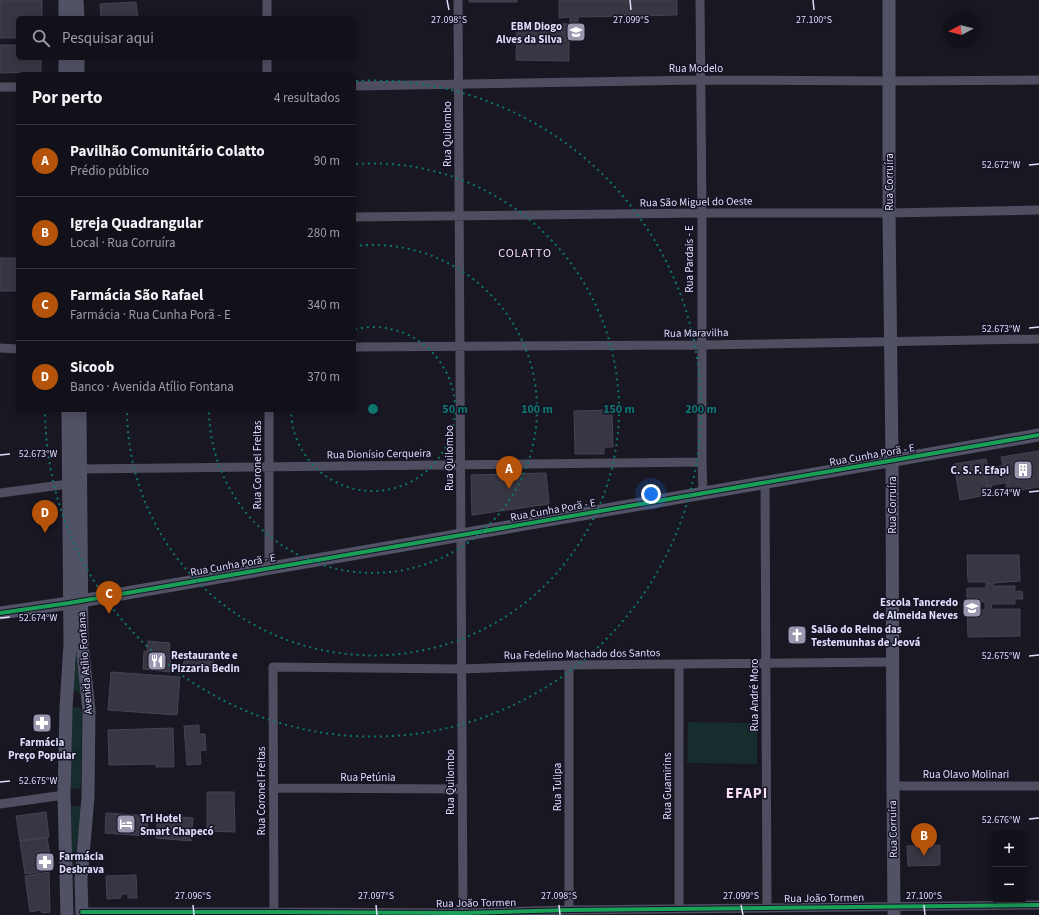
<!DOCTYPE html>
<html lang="pt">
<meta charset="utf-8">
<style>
body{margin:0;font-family:"Source Sans 3",sans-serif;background:#1f1f27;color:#f1f3f6}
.controls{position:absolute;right:12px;bottom:12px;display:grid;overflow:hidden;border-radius:6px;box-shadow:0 2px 10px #0003}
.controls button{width:36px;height:36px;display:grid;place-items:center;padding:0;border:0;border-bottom:1px solid #313139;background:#12111a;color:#f1f3f6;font:20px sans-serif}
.compass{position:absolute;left:943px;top:12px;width:36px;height:36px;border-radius:50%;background:#12111a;box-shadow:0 2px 10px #0003;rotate:263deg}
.you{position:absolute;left:651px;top:494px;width:14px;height:14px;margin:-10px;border:3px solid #fff;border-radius:50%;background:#1a73e8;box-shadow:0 0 0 6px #1a73e833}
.badge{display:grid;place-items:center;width:26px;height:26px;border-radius:50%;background:#b45309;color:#fff;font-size:13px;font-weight:700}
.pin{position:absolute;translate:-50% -33px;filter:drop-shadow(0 1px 2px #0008)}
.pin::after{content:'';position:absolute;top:21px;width:14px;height:12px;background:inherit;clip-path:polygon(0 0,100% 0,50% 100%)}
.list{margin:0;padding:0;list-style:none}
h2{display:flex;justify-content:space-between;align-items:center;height:52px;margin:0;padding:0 16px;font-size:17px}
h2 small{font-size:13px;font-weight:400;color:#9c9da2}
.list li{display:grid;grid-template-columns:26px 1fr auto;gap:12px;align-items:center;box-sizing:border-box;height:72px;padding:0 16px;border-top:1px solid #313139}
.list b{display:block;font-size:15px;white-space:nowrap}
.list p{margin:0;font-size:13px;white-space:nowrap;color:#9c9da2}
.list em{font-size:13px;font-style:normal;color:#9c9da2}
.icon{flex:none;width:22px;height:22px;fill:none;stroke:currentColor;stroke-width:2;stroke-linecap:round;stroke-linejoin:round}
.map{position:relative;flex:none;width:1039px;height:915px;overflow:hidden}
.search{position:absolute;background:#12111a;box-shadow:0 2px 10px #0003;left:16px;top:16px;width:340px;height:44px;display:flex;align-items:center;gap:10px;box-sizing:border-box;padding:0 14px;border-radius:6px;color:#9c9da2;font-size:15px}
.panel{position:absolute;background:#12111a;box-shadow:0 2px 10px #0003;left:16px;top:72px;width:340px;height:340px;border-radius:6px}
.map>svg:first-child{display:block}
.green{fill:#172c2c}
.building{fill:#383643;stroke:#454354}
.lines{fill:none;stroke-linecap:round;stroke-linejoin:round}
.street{stroke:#4e4e60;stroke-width:9}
.secondary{stroke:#525266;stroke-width:13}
.cycleway-casing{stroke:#151326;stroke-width:6}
.cycleway{stroke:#1a9f57;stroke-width:4}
.ticks{fill:none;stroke:#dfddfa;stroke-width:1.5}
.ring{fill:none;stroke:#0f766e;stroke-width:2;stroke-dasharray:2 4}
.labels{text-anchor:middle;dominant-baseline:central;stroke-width:3;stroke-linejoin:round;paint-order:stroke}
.poi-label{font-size:11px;font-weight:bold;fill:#dfddfa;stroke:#151326;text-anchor:start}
.street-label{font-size:11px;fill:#dfddfa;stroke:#151326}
.neighbourhood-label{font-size:12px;letter-spacing:1px;fill:#fadff2;stroke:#151326}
.district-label{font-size:15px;font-weight:bold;letter-spacing:1px;fill:#fadff2;stroke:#151326}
.ticks-label{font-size:10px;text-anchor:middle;fill:#dfddfa;stroke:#151326;stroke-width:3;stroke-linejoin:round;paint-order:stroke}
.centre{fill:#0f766e;stroke:#151326;stroke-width:2}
.ring-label{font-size:12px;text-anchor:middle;font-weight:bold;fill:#0f766e;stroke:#151326;stroke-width:3;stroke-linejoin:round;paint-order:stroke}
</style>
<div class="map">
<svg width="1039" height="915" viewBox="0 0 1039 915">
<rect width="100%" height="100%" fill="#181722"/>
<!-- green -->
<path class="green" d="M75,639L81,694L77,691L70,692Z
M73,707H78L82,710L81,786L80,788L74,789L70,788L71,709Z
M688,722L757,723V764L687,763Z
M69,806H82L74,868L70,867Z"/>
<!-- building -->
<path class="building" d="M0,0H42V18H18V38H0Z
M469,0H517V2H469Z
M559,0H677V15L578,17V25L570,26V17L559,18Z
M136,2L138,18H101L100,4Z
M517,23L569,24V61L516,60Z
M0,45H18V58H41V72L0,73Z
M0,258H18V291H0Z
M612,410L613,447H604V454H575L574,411Z
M1039,451V487L1007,492L1006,483L1010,482L1007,465L1003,466L1001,457Z
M986,459L988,468L984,469L987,486L991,485L992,494L960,500L954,464Z
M1007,465L1010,482L987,486L984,469Z
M546,473L549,504L472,515L471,475Z
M967,555H1019L1020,581L993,583V586H1015V592L1022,591L1023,599H1015V604H992L991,609H1020V636L968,637L967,609L985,610V602H967V588H986V582H968Z
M148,641L170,643L169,653L171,654L170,672L143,669L144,651L147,652Z
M186,652L214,657L211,671L183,666Z
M111,672L180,677L177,715L108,710Z
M199,725V734H205L206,750L200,751L201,764L187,765L184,726Z
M173,728L174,767H156V764L109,765L108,730Z
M207,792H234L235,832L207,831Z
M46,812L49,837L20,841L16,816Z
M106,813L148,816L147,836L105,833Z
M158,815L193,818L191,841L156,838Z
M47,837L52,870L25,874L20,841Z
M940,845V865L908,866L907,846Z
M49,872L50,912L42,913L40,910L30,912L25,876Z
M136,875L137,898H128V894H121V898L107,899L106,876Z"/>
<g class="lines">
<!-- street -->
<path class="street" d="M267,0V18
M458,0L463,915
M700,0L702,213V462L703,493
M267,58V74
M354,86L700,80L889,81L1039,80
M0,87H18
M354,217L702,213H889L1039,210
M354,347L701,345L1039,339
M0,348L18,349
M269,410V568
M80,469L702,462
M765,482L767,908
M0,493L69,484
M893,786H1039
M273,788L462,789
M0,804L64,795
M679,909V664
M569,910V665
M82,912H274L463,913L569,910L1039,905
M274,915L273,667L462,669L569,665L893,662"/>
<!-- secondary -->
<path class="secondary" d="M65,0V18
M77,0L78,18
M889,0V213L892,460L893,786L894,915
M65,58V74
M78,58V74
M80,410L82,644L89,711L88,797L81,879L82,915
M0,613L69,603L1039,435
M67,915L64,795L66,708L70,644L68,410"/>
<defs>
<path id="cycleway" d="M0,613L69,603L1039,435
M82,912H274L463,913L569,910L1039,905"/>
</defs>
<!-- cycleway casing -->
<use href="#cycleway" class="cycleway-casing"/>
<!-- cycleway -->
<use href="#cycleway" class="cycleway"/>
</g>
<!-- ticks -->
<path class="ticks" d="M447,0L449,10M630,0L631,10M813,0L814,10M1029,165L1039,164M1029,328L1039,327M0,455L10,454M1029,492L1039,491M0,618L10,617M1029,656L1039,655M0,782L10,781M1029,819L1039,818M193,905L194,915M376,905L377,915M559,905L560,915M741,905L743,915M924,905L925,915"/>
<!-- distance rings -->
<g class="ring">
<path d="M355 329A82 82 0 1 1 291 410"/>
<path d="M354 246A164 164 0 1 1 209 410"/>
<path d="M356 164A246 246 0 1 1 127 411"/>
<path d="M356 81A328 328 0 1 1 45 412"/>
</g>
<!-- icons -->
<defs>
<symbol id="school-square" viewBox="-11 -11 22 22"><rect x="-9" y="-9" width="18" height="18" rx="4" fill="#9998ae" stroke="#151326"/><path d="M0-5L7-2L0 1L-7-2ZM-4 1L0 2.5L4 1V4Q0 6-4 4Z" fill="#fff"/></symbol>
<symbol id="building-square" viewBox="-11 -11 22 22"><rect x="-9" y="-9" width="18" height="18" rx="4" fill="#9998ae" stroke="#151326"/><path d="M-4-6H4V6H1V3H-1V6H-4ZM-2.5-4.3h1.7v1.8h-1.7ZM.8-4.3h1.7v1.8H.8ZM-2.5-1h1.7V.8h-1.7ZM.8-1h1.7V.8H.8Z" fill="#fff"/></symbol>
<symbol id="church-square" viewBox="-11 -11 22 22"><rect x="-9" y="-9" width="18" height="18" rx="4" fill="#9998ae" stroke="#151326"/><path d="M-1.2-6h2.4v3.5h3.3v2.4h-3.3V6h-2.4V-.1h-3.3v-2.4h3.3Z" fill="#fff"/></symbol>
<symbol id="restaurant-square" viewBox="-11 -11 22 22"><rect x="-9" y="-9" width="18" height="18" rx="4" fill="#9998ae" stroke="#151326"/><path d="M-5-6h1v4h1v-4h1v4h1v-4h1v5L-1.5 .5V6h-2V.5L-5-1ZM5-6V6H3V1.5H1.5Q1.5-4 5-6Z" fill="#fff"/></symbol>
<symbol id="pharmacy-square" viewBox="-11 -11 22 22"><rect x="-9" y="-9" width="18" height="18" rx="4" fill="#9998ae" stroke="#151326"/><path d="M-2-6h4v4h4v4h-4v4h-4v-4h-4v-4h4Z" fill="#fff"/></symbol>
<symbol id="hotel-square" viewBox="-11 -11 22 22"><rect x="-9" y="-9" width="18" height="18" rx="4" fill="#9998ae" stroke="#151326"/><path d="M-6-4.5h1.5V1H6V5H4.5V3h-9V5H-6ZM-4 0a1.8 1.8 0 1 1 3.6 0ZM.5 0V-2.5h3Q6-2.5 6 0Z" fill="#fff"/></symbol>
</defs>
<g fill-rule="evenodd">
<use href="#school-square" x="565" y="21" width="22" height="22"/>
<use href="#building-square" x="1012" y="459" width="22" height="22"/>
<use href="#school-square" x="961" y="597" width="22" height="22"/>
<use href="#church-square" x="786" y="624" width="22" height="22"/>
<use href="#restaurant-square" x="146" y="650" width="22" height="22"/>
<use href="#pharmacy-square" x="31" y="712" width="22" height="22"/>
<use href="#hotel-square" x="115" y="813" width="22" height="22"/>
<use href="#pharmacy-square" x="34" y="851" width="22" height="22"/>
</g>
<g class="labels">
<!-- poi labels -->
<g class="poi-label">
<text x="562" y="26" text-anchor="end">EBM Diogo<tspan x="562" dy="13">Alves da Silva</tspan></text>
<text x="1009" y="470" text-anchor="end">C. S. F. Efapi</text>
<text x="958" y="602" text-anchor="end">Escola Tancredo<tspan x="958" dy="13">de Almeida Neves</tspan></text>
<text x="811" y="629">Salão do Reino das<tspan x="811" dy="13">Testemunhas de Jeová</tspan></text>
<text x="171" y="655">Restaurante e<tspan x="171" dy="13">Pizzaria Bedin</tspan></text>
<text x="42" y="742" text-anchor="middle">Farmácia<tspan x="42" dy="13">Preço Popular</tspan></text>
<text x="140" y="818">Tri Hotel<tspan x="140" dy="13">Smart Chapecó</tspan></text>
<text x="59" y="856">Farmácia<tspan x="59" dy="13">Desbrava</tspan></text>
</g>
<!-- street labels -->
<g class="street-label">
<text x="696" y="68">Rua Modelo</text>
<text transform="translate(447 134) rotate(-90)">Rua Quilombo</text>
<text transform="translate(889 182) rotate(-90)">Rua Corruíra</text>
<text transform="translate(696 202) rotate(-1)">Rua São Miguel do Oeste</text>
<text transform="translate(689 259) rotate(-90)">Rua Pardais - E</text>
<text transform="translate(696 333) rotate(-1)">Rua Maravilha</text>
<text transform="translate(379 454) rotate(-1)">Rua Dionísio Cerqueira</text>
<text transform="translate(872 455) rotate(-10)">Rua Cunha Porã - E</text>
<text transform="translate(449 458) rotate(-90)">Rua Quilombo</text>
<text transform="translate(257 465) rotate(-90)">Rua Coronel Freitas</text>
<text transform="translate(892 505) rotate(-90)">Rua Corruíra</text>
<text transform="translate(553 510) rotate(-10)">Rua Cunha Porã - E</text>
<text transform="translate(233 565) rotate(-10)">Rua Cunha Porã - E</text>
<text transform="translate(582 654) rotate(-1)">Rua Fedelino Machado dos Santos</text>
<text transform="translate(85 663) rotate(-94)">Avenida Atílio Fontana</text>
<text transform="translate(754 695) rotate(-90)">Rua André Moro</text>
<text x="966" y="774">Rua Olavo Molinari</text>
<text x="368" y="777">Rua Petúnia</text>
<text transform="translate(450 782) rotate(-90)">Rua Quilombo</text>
<text transform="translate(667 786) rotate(-90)">Rua Guamirins</text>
<text transform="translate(557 787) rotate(-90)">Rua Tulipa</text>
<text transform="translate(261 791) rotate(-90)">Rua Coronel Freitas</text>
<text transform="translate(893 829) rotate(-91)">Rua Corruíra</text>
<text transform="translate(824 898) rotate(-1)">Rua João Tormen</text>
<text transform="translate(476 903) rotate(-1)">Rua João Tormen</text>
</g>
<!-- neighbourhood labels -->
<g class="neighbourhood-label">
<text x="525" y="253">COLATTO</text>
</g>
<!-- district labels -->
<g class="district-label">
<text x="747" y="793">EFAPI</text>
</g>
</g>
<g class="ticks-label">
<text x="449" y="23">27.098°S</text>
<text x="631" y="23">27.099°S</text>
<text x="814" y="23">27.100°S</text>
<text x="1001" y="168">52.672°W</text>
<text x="1001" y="332">52.673°W</text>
<text x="38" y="457">52.673°W</text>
<text x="1001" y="496">52.674°W</text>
<text x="38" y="621">52.674°W</text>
<text x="1001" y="659">52.675°W</text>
<text x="38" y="784">52.675°W</text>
<text x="1001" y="823">52.676°W</text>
<text x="193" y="899">27.096°S</text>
<text x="376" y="899">27.097°S</text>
<text x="559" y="899">27.098°S</text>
<text x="741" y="899">27.099°S</text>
<text x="924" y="899">27.100°S</text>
</g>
<circle cx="373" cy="409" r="6" class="centre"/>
<g class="ring-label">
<text x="455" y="413">50 m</text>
<text x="537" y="413">100 m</text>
<text x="619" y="413">150 m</text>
<text x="701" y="413">200 m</text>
</g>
</svg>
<div class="controls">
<button>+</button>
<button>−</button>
</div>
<svg class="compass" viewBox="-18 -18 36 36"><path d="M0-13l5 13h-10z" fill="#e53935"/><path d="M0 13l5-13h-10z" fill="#9c9da2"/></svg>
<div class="you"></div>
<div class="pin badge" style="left:509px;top:489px">A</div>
<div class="pin badge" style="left:924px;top:856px">B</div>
<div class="pin badge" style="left:109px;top:614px">C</div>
<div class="pin badge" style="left:45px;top:533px">D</div>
<div class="search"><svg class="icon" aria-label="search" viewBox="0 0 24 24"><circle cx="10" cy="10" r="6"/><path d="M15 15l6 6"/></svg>Pesquisar aqui</div>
<section class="panel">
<h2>Por perto<small>4 resultados</small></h2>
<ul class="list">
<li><span class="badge">A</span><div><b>Pavilhão Comunitário Colatto</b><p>Prédio público</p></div><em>90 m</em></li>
<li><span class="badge">B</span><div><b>Igreja Quadrangular</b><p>Local · Rua Corruíra</p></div><em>280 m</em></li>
<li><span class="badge">C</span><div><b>Farmácia São Rafael</b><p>Farmácia · Rua Cunha Porã - E</p></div><em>340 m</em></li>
<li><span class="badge">D</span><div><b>Sicoob</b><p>Banco · Avenida Atílio Fontana</p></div><em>370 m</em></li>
</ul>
</section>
</div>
